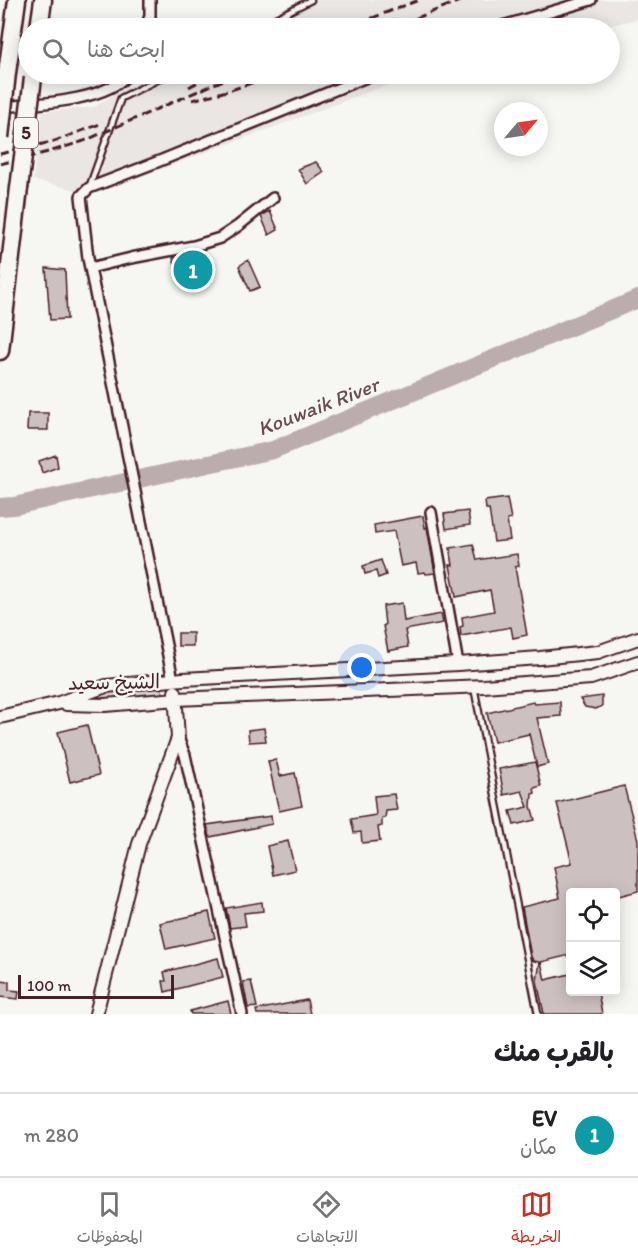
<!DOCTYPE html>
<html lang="ar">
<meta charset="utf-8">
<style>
body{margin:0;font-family:Itim,"Playpen Sans Arabic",sans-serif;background:#f6f6f6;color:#202124;direction:rtl}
.controls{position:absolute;right:18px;bottom:18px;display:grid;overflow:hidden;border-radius:6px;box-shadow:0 3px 15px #0003}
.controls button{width:54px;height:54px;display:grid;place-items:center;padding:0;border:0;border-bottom:2px solid #e0e0e0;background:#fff;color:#202124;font:30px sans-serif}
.compass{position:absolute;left:494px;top:102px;width:54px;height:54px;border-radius:50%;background:#fff;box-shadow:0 3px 15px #0003;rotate:61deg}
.scale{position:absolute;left:18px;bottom:15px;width:156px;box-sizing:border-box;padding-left:6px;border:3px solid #4a1f2b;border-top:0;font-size:16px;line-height:21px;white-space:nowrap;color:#4a1f2b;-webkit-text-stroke:4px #f6f6f2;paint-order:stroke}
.you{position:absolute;left:362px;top:668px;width:21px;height:21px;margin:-15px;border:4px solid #fff;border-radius:50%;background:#1a73e8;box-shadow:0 0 0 9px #1a73e833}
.badge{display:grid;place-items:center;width:39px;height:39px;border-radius:50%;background:#c8321e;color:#fff;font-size:20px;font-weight:700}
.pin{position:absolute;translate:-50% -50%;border:3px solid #fff;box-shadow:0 2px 6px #0006}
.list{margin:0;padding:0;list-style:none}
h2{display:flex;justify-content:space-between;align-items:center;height:78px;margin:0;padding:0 24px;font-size:26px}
h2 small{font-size:20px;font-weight:400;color:#757577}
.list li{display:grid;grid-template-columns:39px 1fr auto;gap:18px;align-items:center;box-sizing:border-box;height:84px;padding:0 24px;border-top:2px solid #e0e0e0}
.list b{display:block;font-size:22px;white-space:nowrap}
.list p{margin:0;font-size:20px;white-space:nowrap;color:#757577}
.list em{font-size:20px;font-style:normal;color:#757577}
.icon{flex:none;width:33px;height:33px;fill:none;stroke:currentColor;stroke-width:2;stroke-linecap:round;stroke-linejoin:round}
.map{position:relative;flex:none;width:638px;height:1014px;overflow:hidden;direction:ltr}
.search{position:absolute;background:#fff;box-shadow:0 3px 15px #0003;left:18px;right:18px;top:18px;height:66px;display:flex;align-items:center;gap:15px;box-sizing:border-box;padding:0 21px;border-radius:33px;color:#757577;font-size:22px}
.sheet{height:162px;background:#fff}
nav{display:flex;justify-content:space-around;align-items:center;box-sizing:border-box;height:84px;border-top:2px solid #e0e0e0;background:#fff;font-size:16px;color:#757577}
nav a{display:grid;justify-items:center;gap:3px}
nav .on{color:#c8321e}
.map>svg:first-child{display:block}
.built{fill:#e9e6e3}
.green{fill:#ddd6d5;stroke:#947a80;stroke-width:1.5}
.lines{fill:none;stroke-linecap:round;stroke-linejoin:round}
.river{stroke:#bbadae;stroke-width:18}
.building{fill:#ccc1c0;stroke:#4a1f2b;stroke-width:1.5}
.lane-casing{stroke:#4a1f2b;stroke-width:9}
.street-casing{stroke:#4a1f2b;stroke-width:14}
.secondary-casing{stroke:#4a1f2b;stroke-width:16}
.highway-casing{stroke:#4a1f2b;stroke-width:21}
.lane{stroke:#f6f6f2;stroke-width:4.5}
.street{stroke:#f6f6f2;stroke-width:9}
.secondary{stroke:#f6f6f2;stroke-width:12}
.highway{stroke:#f6f6f2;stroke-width:16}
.rail{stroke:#4a1f2b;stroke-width:3;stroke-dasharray:9 4.5;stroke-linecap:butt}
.highway-bridge-casing{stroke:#4a1f2b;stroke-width:21;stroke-linecap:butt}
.highway-bridge{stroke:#f6f6f2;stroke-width:16}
.labels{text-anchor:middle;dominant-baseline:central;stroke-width:5;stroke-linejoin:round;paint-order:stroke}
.shield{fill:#f6f6f2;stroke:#7e6067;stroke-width:1.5}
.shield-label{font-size:18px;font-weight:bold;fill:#4a1f2b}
.street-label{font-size:20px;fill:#4a1f2b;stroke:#f6f6f2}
.water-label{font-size:21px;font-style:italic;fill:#6c4a52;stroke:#f6f6f2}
</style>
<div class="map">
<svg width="638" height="1014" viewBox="0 0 638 1014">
<rect width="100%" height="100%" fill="#f6f6f2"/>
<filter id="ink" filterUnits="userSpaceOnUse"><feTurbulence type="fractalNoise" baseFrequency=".0167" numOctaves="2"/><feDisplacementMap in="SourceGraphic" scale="12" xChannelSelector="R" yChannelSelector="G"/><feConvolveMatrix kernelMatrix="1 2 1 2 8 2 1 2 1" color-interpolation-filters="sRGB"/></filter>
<g filter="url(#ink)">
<!-- built -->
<path class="built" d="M303,0H638V19L600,28H248Z
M161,74H430L376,89L94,194L33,180L42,112L94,107L117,93Z"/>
<!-- green -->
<path class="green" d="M160,686L164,694L101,699L100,693L116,690Z"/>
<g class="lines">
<!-- river -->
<path class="river" d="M0,507L14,506L273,450L638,299"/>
</g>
<!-- building -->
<path class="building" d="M316,162L324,172L307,184L298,169Z
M270,211L278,230L269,235L261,216Z
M182,256L186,266L208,258L210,273L180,282L173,258Z
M248,260L260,287L250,291L239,266Z
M46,268L65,270L67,319L50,320Z
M28,413H48V430H27Z
M56,455L58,467L42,473L39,461Z
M507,498L511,519L507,520L510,540L494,542L489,509H486L485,501Z
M468,511L470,525L446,529L444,514Z
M423,516L425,528L427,527L435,573L426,574L425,572L418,573L416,563L401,566L394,531L375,534L374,525Z
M473,544L477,560L517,554L519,566L515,567L527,635L513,638L511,627L461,636L460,627L463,626L462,617L494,611L490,590L456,597L450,565H453L450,548Z
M381,560L386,575L378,578L376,571L365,574L363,566Z
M402,603L404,621L441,614L443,623L405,630L408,647L388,651L383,626L385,625L383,606Z
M178,633H193V646H178Z
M602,696V706L596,709L585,707L580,699Z
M533,702L534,704L560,702L561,716L537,718L548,764L537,767L529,734L494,742L487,713Z
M87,725L99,775L70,782L58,732Z
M264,728L266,741L249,742L248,730Z
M276,760L280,776L295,773L302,806L279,811L268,761Z
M535,762L541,786L534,788L535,793L532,794L531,806L535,820L514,825L510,811L528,807L522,791L504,795L499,769Z
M624,786L638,840V891L615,897V892H570V955L541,962L545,980L570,974V992H598L602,1014H544L537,981L540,962L534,961L531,957L522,907L560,898L554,867L572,863L557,803Z
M394,794L397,810L386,811L385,818H382V826L378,827L380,841L362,843L361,832L354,833L351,819L376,815L374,796Z
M271,816L272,824L210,837L207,825Z
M288,841L295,870L273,875L267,846Z
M262,902L263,911L244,913L246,926L230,928L226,908Z
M209,912L215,938L166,949L160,923Z
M218,958L223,977L165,992L163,981H166L164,972Z
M0,981L9,982V990L19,991L18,999L0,997Z
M251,981L257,1007L248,1008L243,982Z
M307,1000L310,1014H257L256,1010Z
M228,1001L231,1014H191L190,1011Z"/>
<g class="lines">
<defs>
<path id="lane" d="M256,28L311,0
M89,188L121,98L169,74
M474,687L538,1014"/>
<path id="street" d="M146,28L150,16V0
M496,28L591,0
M0,107C34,104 106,102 128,74
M90,268L131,258L194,246L220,238L238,226L273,198
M431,512L458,664
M173,680L88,258L81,196L89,188L157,162L374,74
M178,738L185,755L242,1014"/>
<path id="secondary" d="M66,704L105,705L177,699L484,686L591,678L638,662
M0,717L59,703L106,686L183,679L458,664L540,658L598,652L638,638
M96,1014L139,844L178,738L175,692"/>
<path id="highway" d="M39,28L43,0
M7,73L17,0
M0,351L19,188"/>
</defs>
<!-- lane casing -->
<use href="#lane" class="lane-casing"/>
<!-- street casing -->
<use href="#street" class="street-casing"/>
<!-- secondary casing -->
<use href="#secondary" class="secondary-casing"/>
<!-- highway casing -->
<use href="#highway" class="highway-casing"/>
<!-- lane -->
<use href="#lane" class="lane"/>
<!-- street -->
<use href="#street" class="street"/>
<!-- secondary -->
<use href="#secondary" class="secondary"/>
<!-- highway -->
<use href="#highway" class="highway"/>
<!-- rail -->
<path class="rail" d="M328,28L353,19
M346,28L419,0
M373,28L398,18
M391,28L462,0
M189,87L212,74
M192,100L231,90L278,74
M0,154L55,141L100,124
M0,164L52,151L84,141L237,74"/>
<defs>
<path id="highway-bridge" d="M0,137L7,73
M19,188L33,78"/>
</defs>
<!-- highway-bridge casing -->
<use href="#highway-bridge" class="highway-bridge-casing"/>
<!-- highway-bridge -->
<use href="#highway-bridge" class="highway-bridge"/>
</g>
</g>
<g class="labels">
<!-- shield labels -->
<rect class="shield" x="14" y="118" width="24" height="30" rx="4.5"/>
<g class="shield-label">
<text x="26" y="133">5</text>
</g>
<!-- street labels -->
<g class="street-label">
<text transform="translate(114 682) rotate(-1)">الشيخ سعيد</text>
</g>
<!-- water labels -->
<g class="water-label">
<text transform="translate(318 406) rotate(-21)">Kouwaik River</text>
</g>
</g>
</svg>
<div class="controls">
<button><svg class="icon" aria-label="locate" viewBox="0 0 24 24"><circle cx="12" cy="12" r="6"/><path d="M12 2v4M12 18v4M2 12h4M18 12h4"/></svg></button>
<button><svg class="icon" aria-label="layers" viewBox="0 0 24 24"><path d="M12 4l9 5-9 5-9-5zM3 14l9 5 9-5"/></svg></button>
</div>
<svg class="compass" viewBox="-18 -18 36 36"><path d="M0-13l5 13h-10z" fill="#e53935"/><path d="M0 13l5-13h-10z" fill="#757577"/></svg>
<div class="scale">100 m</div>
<div class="you"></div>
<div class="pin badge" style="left:193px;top:270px;background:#0f9aa8">1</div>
<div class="search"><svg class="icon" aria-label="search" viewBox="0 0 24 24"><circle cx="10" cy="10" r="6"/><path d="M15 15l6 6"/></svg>ابحث هنا</div>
</div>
<section class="sheet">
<h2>بالقرب منك<small></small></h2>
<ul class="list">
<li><span class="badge" style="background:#0f9aa8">1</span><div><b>EV</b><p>مكان</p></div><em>280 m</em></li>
</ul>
</section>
<nav>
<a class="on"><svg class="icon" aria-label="map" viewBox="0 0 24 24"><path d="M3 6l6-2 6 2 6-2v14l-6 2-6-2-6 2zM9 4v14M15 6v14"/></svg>الخريطة</a>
<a><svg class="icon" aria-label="directions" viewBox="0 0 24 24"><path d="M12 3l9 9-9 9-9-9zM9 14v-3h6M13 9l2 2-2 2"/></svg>الاتجاهات</a>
<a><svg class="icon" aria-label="saved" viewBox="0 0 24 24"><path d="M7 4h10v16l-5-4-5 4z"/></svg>المحفوظات</a>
</nav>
